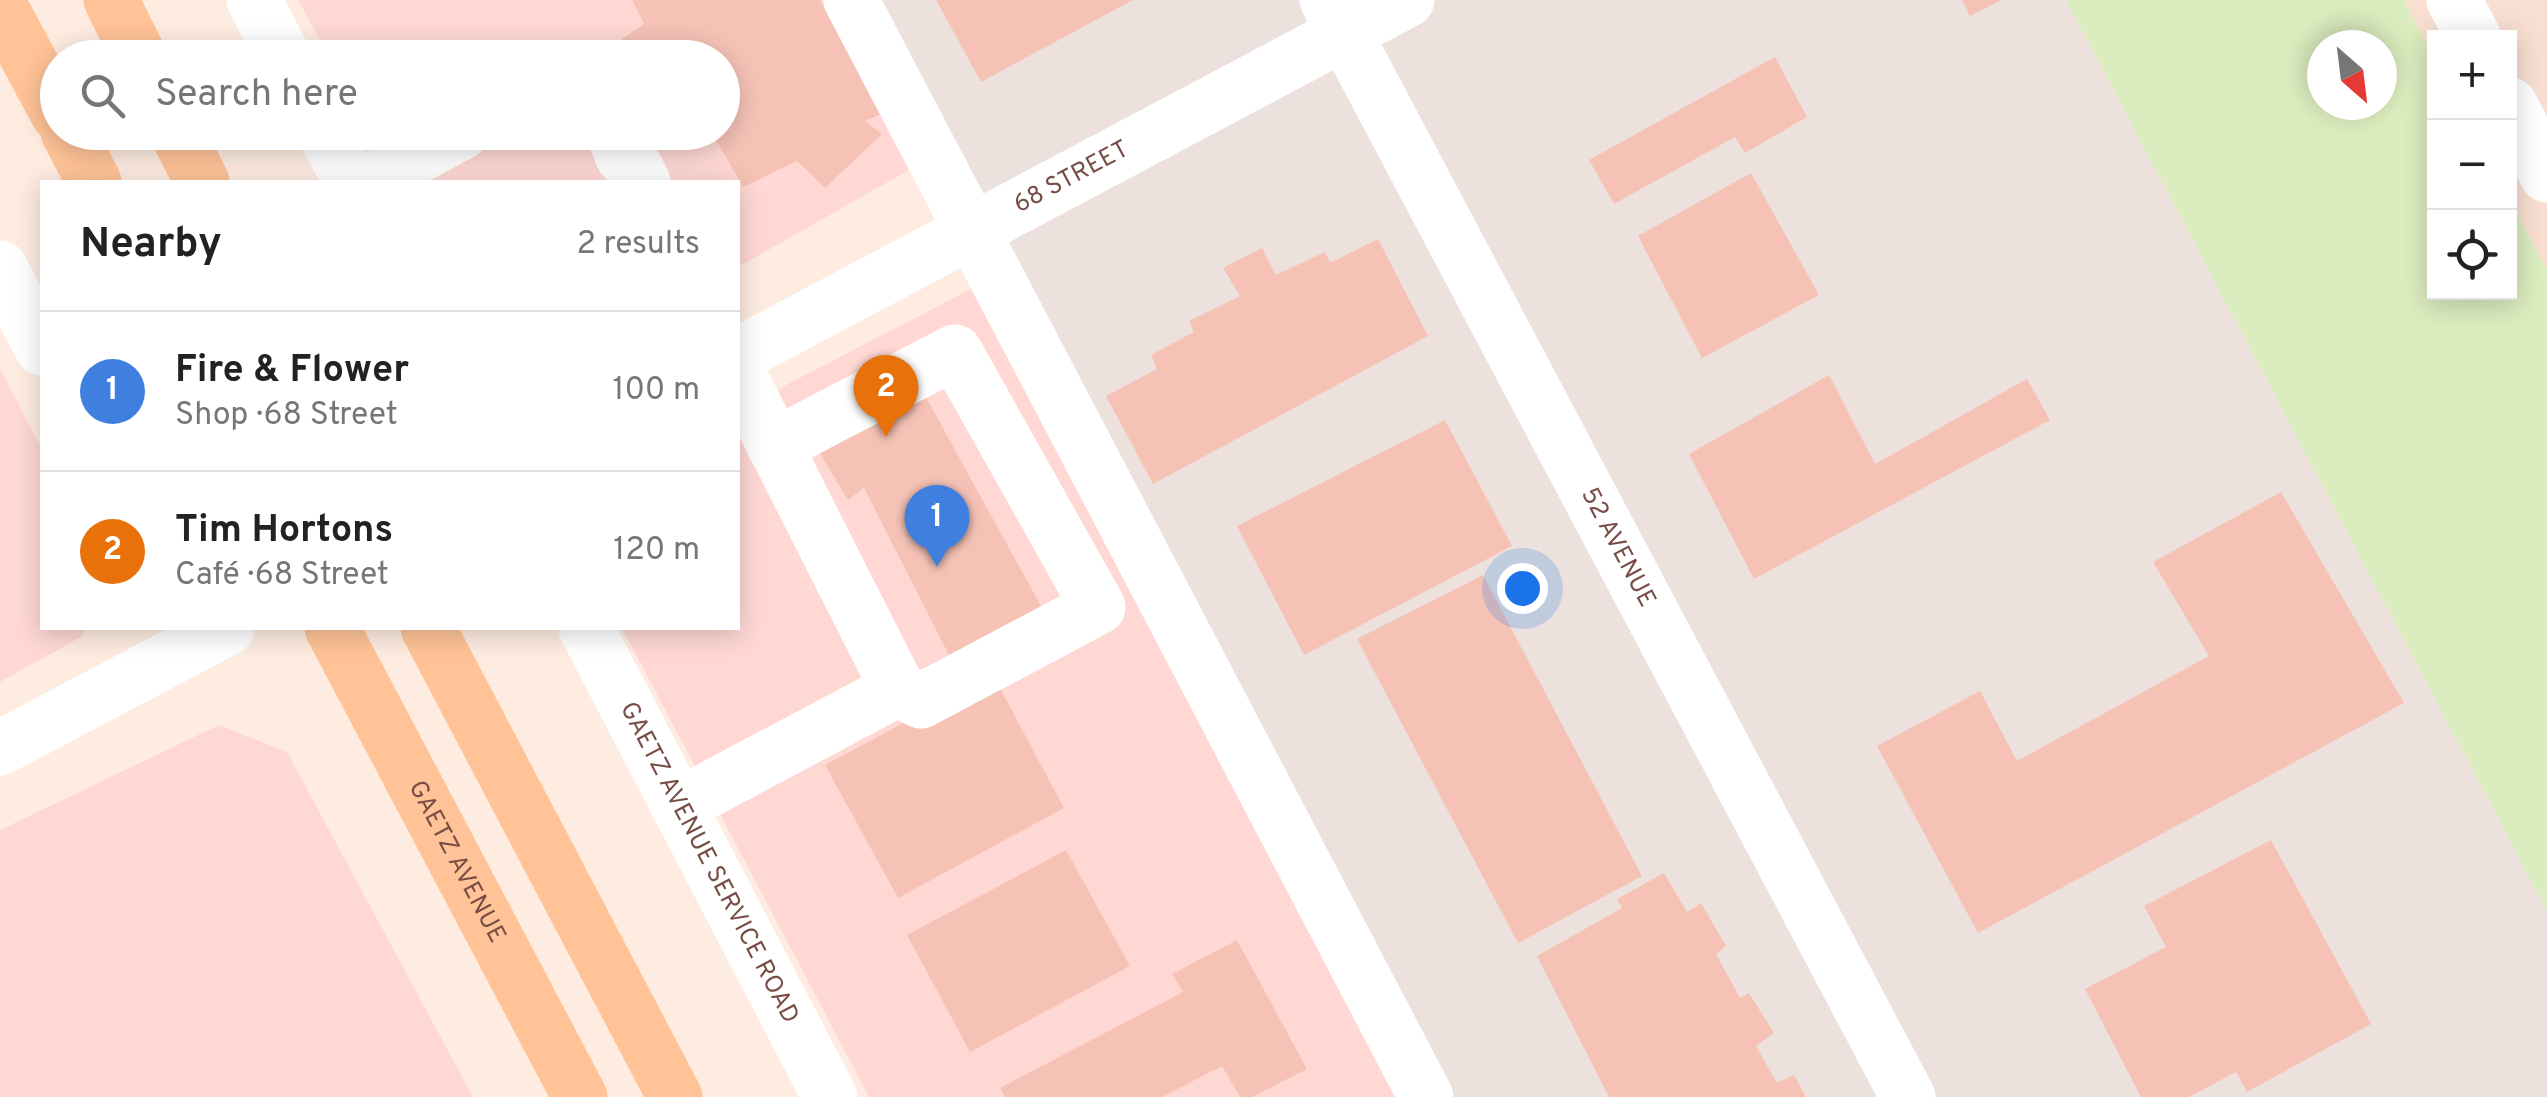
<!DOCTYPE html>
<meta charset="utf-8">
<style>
body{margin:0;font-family:Overpass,sans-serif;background:#f6f6f6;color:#222}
.controls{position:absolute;right:30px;top:30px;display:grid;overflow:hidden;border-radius:0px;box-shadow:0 5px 25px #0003}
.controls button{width:90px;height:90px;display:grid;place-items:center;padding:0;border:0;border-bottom:2px solid #e0e0e0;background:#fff;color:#222;font:50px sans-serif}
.compass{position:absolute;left:2307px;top:30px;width:90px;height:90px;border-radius:50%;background:#fff;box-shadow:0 5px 25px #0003;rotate:152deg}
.you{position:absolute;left:1522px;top:588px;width:35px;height:35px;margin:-25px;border:8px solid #fff;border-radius:50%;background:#1a73e8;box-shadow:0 0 0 15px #1a73e833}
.badge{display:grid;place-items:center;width:65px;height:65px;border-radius:50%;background:#7c3aed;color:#fff;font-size:32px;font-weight:700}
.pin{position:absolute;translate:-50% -82px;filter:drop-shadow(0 2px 5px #0008)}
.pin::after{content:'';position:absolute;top:52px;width:35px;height:30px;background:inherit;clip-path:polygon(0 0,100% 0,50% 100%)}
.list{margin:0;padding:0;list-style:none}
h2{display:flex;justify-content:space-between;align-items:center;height:130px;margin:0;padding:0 40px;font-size:42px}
h2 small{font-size:32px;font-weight:400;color:#767676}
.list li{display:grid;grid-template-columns:65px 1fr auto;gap:30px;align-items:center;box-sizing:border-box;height:160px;padding:0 40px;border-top:2px solid #e0e0e0}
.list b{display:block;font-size:38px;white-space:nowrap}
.list p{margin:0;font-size:32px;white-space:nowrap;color:#767676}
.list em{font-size:32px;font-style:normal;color:#767676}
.icon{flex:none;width:55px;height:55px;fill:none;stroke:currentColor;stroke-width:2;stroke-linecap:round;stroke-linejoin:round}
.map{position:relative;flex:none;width:2547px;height:1097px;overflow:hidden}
.search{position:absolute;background:#fff;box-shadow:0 5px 25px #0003;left:40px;top:40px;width:700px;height:110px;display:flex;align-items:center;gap:25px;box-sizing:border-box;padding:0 35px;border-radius:55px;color:#767676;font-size:38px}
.panel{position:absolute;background:#fff;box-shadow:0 5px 25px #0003;left:40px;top:180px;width:700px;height:450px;border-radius:0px}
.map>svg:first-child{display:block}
.residential{fill:#f8dfd1}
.commercial{fill:#ffd8d4}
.industrial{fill:#ece1dc}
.green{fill:#dbecbe;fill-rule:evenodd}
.building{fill:#f6c2b6}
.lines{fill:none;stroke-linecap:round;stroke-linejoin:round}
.minor{stroke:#fff;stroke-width:55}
.major{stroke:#ffc397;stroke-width:55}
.labels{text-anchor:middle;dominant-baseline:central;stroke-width:10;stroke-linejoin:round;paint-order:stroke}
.street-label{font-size:25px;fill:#774d46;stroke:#fff2e9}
</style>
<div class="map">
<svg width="2547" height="1097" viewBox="0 0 2547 1097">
<rect width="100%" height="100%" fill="#feece1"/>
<!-- residential -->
<path class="residential" d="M2404,0H2547V270L2510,199V38H2434V58Z"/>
<!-- commercial -->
<path class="commercial" d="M298,0H824L916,166L738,267V182H395L368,133L722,132V58L329,57Z
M971,289L1398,1097H869L622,628H738V410Z
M0,368L42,450V628H85L81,637L0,682Z
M219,725L287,752L473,1097H0V830Z"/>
<!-- industrial -->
<path class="industrial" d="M851,0H2066L2547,911V1097H1439Z"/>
<!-- green -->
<path class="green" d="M2066,0H2404L2434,58V292H2510V199L2547,270V911ZM2322,45H2382V105H2322Z"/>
<!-- building -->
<path class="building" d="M632,0H820L881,114L865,121L882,134L825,188L797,161L743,187L719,145L708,132H722V58H639L622,39L644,24Z
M936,0H1133L981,82Z
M1962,0H2001L1970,16Z
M1775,57L1807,117L1745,153L1735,137L1614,204L1589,160Z
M1751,173L1819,295L1702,358L1638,236Z
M1378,239L1428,336L1153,484L1106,396L1157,369L1151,355L1194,332L1189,321L1240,296L1223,268L1262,248L1276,275L1325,252L1330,263Z
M1829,375L1875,464L2027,379L2050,420L1754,579L1689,454Z
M917,381L1046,615L953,663L864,488L848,500L810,437Z
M1445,420L1512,546L1304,655L1237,526Z
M2281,492L2404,703L1978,933L1877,746L1980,691L2017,761L2209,656L2153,562Z
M1483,575L1642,876L1518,943L1357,639Z
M993,675L1064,808L898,898L825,765Z
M2271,840L2371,1024L2247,1092L2236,1072L2189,1097H2141L2085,989L2166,947L2144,906Z
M1066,850L1130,966L970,1052L907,935Z
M1664,873L1687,912L1701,903L1726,946L1716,954L1740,998L1749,993L1774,1033L1756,1046L1777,1083L1794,1075L1806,1097H1609L1537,956L1622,908L1617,899Z
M1237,940L1307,1069L1252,1097H1240L1222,1066L1162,1097H1005L1000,1088L1183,992L1172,974Z"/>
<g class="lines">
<!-- minor -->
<g class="minor">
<path d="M254,0L284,58"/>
<path d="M851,0L1426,1097"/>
<path id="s1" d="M1327,0L1908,1097"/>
<path d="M2454,0L2474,38"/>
<path d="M2510,105L2547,175"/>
<path d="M324,132L351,182"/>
<path d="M613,132L623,157L636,168L643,182"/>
<path d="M369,182L462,132"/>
<path d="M0,268L42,348"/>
<path id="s2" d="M738,355L1407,0"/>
<path d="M774,446L955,352L1098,607L921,701L898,689"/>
<path id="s3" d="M586,628L830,1097"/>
<path d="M0,748L227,628"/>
<path d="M678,806L898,689L738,373"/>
</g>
<!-- major -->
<g class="major">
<path d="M111,0L140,58"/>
<path d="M0,6L58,114"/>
<path d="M68,132L94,182"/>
<path d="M177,132L202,182"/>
<path id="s4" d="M332,628L580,1097"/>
<path d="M428,628L675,1097"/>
</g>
</g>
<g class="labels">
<!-- street labels -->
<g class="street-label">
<text stroke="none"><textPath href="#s2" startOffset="378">68 STREET</textPath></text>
<text stroke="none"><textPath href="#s1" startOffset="620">52 AVENUE</textPath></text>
<text stroke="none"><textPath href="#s4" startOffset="265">GAETZ AVENUE</textPath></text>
<text stroke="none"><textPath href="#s3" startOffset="265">GAETZ AVENUE SERVICE ROAD</textPath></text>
</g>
</g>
</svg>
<div class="controls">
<button>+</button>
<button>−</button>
<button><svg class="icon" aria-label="locate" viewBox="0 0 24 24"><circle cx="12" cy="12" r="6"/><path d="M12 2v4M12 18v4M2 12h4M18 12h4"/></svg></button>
</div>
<svg class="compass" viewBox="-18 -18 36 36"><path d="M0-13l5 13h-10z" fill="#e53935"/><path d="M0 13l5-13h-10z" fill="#767676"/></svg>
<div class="you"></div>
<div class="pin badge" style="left:937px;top:567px;background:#3f7fe0">1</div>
<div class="pin badge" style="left:886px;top:437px;background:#e8710a">2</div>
<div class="search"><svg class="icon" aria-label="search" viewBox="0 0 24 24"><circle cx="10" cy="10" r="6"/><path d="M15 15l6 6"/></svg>Search here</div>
<section class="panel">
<h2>Nearby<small>2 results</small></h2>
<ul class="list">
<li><span class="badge" style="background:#3f7fe0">1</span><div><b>Fire &amp; Flower</b><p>Shop · 68 Street</p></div><em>100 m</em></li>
<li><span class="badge" style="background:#e8710a">2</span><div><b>Tim Hortons</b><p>Café · 68 Street</p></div><em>120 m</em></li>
</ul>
</section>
</div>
